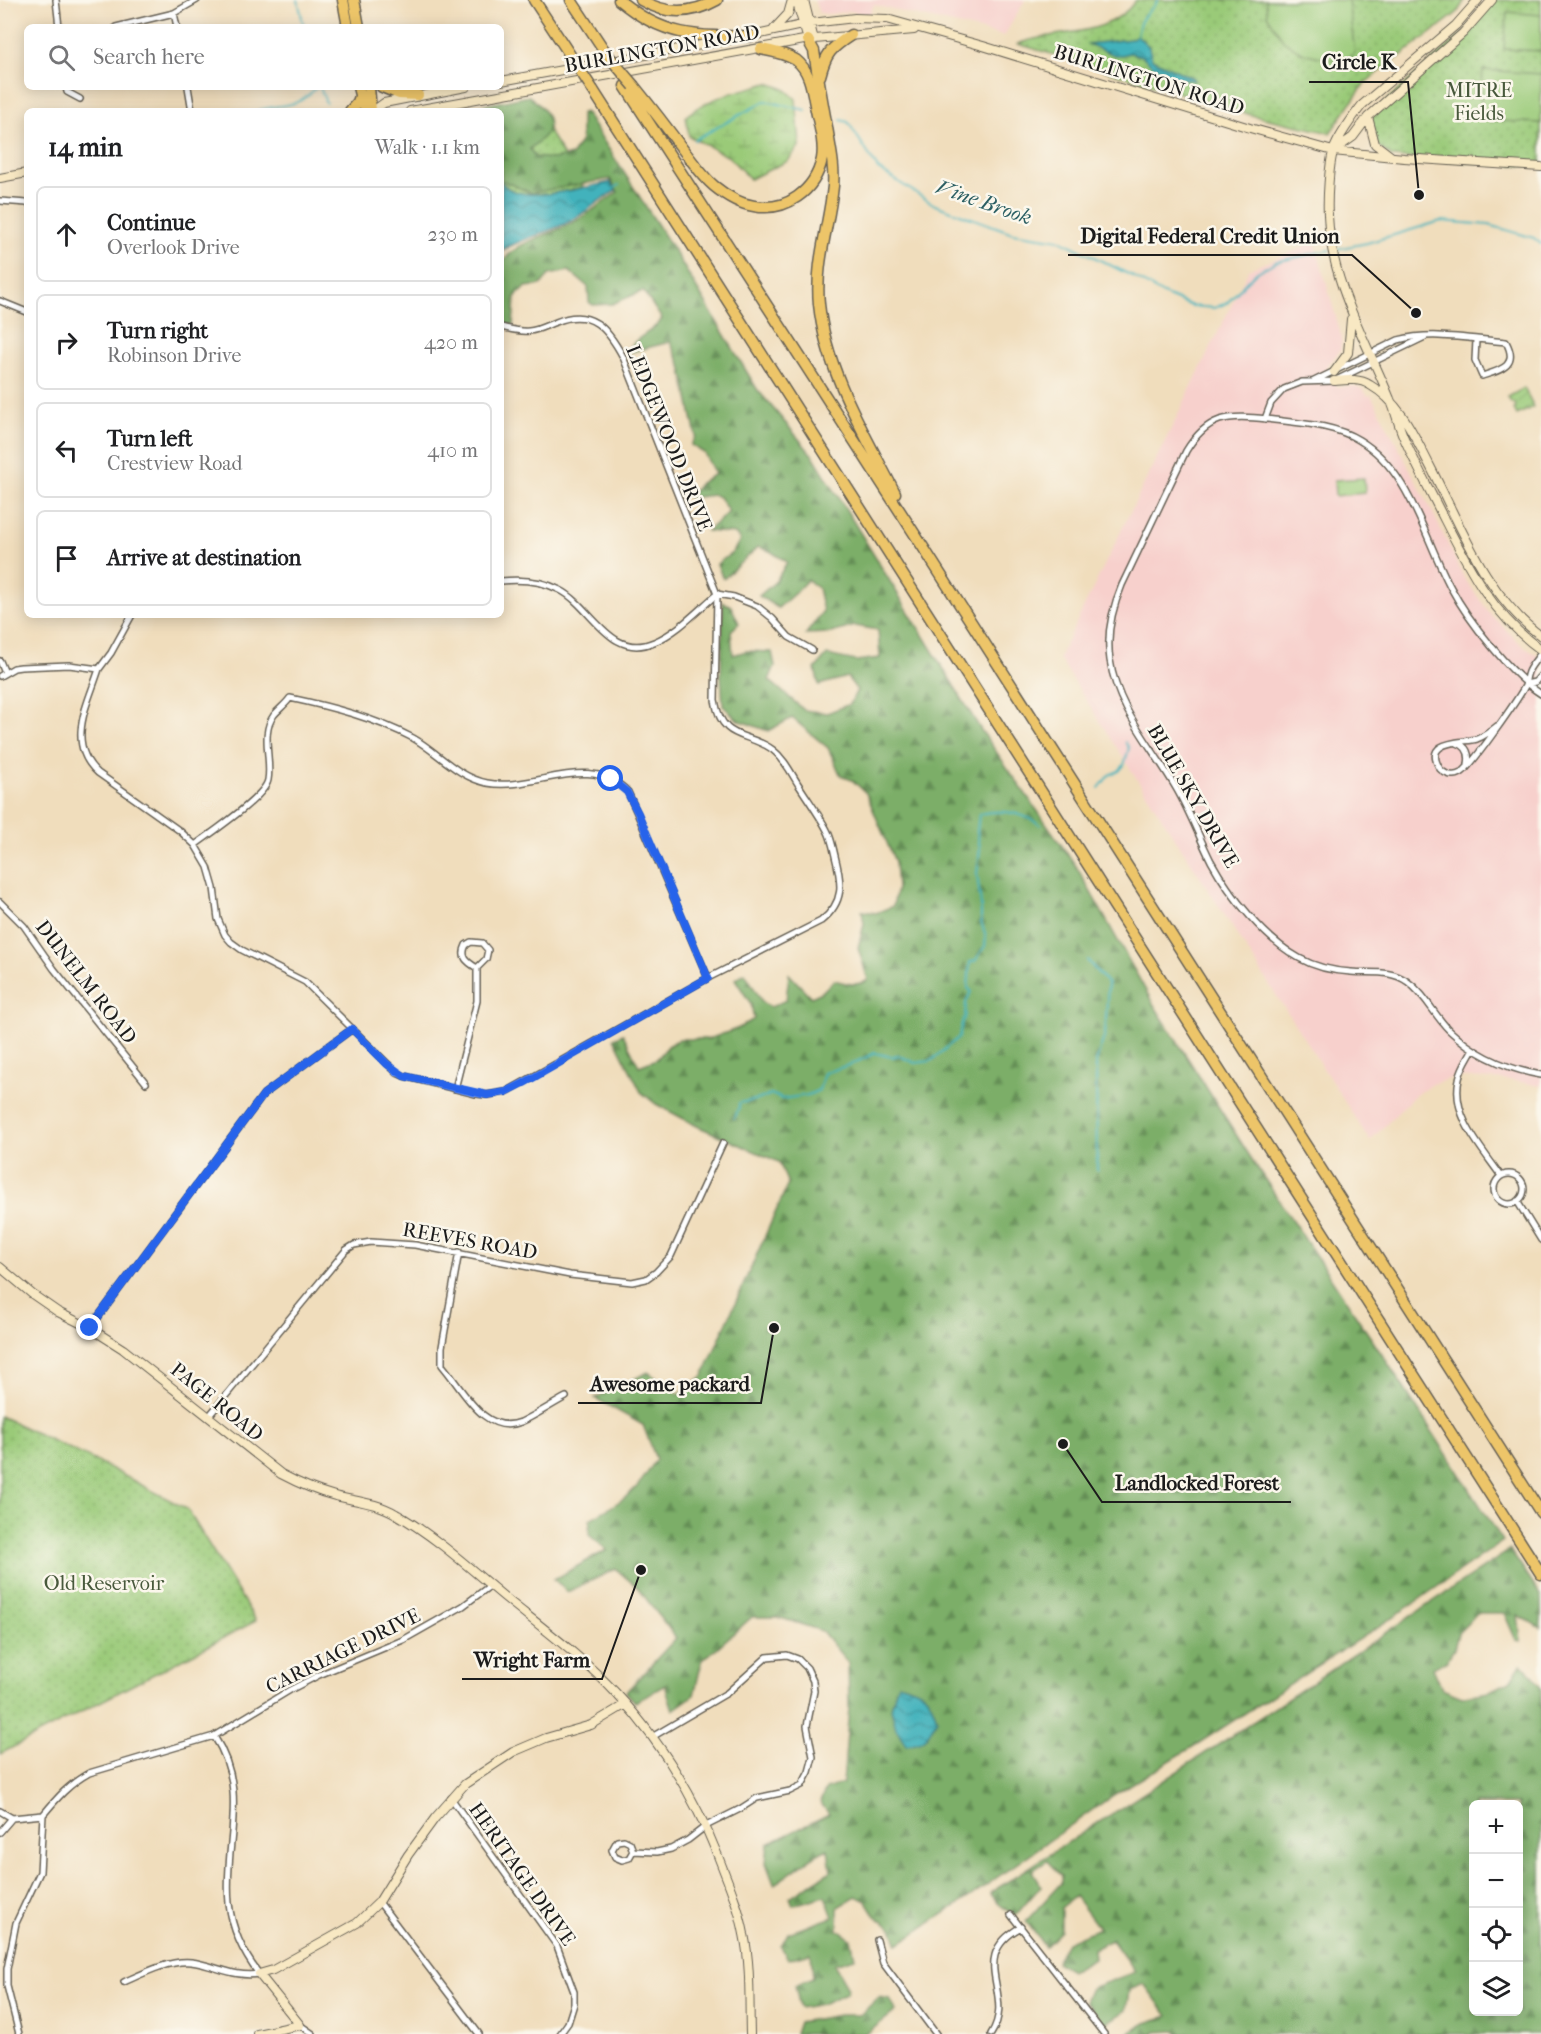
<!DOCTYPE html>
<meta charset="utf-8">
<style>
body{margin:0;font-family:"IM FELL French Canon",serif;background:#f2f2f2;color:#202124}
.controls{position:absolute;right:18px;bottom:18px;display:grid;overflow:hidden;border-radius:9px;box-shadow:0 3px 15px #0003}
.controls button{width:54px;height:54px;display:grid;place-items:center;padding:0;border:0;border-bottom:2px solid #e0e0e0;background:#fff;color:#202124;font:30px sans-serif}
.stop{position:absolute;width:18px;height:18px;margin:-14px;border:4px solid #2563eb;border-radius:50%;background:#fff}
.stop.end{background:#2563eb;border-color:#fff;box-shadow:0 2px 6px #0008}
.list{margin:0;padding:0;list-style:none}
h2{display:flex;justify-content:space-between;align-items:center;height:78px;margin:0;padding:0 24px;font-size:26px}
h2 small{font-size:20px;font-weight:400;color:#757577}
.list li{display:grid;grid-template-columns:39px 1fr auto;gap:18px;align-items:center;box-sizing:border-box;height:96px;margin:0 12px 12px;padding:0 12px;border:2px solid #e0e0e0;border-radius:9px}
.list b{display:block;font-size:22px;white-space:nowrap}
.list p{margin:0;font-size:20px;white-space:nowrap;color:#757577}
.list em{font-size:20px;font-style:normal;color:#757577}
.icon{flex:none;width:33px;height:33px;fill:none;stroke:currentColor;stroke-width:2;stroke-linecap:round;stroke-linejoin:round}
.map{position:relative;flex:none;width:1541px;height:2034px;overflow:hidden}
.search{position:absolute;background:#fff;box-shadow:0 3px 15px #0003;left:24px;top:24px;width:480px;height:66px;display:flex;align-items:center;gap:15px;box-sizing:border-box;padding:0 21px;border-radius:9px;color:#757577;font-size:22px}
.panel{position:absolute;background:#fff;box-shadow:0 3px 15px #0003;left:24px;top:108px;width:480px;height:510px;border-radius:9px}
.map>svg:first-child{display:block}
.built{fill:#f7d0cc}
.grass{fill:url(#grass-dots);stroke:#5b734a;stroke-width:1.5}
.forest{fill:url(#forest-firs);stroke:#4c6542;stroke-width:1.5;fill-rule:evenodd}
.wetland{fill:url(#wetland-marsh);stroke:#5b734a;stroke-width:1.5}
.garden{fill:url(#garden-furrows);stroke:#5b734a;stroke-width:1.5}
.pitch{fill:#9aca78;stroke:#5b734a;stroke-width:1.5}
.water{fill:url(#water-waves);stroke:#2f676c;stroke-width:1.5}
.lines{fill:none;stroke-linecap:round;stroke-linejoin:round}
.stream{stroke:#42b2bc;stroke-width:2}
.street-casing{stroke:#666054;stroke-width:8}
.secondary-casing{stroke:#666054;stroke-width:10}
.highway-casing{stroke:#666054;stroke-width:13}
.street{stroke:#fff;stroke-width:5}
.secondary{stroke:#f8e8c3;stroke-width:8}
.highway{stroke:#edc569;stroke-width:10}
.highway-bridge-casing{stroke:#666054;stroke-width:13;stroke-linecap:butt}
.highway-bridge{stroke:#edc569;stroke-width:10}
.route{stroke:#2563eb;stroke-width:8}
.labels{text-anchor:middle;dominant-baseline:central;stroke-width:5;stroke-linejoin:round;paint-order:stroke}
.street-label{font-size:20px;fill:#1c1c1c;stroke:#fbf7ec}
.park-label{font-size:20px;fill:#48593c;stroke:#fbf7ec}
.water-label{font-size:21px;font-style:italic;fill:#2d6064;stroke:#fbf7ec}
.leader{fill:none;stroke:#1c1c1c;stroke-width:2}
.callout-dot{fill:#1c1c1c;stroke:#fbf7ec;stroke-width:2}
.callout-label{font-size:21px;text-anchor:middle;font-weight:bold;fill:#1c1c1c;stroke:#fbf7ec;stroke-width:5;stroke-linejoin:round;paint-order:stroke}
</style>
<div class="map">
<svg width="1541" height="2034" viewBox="0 0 1541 2034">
<defs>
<pattern id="grass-dots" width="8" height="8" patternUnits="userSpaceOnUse" patternTransform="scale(1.5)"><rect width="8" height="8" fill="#9aca78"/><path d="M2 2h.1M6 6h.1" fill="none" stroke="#84ad67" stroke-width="1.8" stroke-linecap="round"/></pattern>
<pattern id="forest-firs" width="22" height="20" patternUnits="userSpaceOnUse" patternTransform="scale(1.5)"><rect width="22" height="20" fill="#7bae68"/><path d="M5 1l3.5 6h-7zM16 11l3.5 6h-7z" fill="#648d55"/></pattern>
<pattern id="wetland-marsh" width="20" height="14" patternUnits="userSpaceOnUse" patternTransform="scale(1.5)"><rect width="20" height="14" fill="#9aca78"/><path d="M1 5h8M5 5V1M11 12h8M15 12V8" fill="none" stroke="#84ad67"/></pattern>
<pattern id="garden-furrows" width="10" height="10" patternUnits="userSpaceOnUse" patternTransform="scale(1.5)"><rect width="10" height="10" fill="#9aca78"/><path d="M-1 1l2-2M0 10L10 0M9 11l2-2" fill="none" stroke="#84ad67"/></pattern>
<pattern id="water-waves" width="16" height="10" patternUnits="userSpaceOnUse" patternTransform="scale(1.5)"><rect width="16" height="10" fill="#42b2bc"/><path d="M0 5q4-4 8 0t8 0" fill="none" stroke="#369098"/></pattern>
</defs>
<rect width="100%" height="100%" fill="#fbf7ec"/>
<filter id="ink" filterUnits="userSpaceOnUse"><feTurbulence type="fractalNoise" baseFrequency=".0167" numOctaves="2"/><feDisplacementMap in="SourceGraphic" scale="12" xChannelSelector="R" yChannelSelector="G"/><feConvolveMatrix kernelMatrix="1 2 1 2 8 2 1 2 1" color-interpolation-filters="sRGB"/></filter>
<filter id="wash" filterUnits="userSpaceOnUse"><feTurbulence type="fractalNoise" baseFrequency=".008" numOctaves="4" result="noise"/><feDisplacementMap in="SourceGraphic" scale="24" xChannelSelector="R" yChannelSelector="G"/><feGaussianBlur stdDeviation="1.35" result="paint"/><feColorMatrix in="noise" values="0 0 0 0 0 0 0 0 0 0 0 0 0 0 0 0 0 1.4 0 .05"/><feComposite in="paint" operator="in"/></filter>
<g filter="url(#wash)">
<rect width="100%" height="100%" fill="#f0ddbc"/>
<!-- built -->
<path class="built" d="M814,0H1025L1004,36L874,5L869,15L851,11L829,14L819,13Z
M1313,235L1342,339L1340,351L1327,366L1337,387L1355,386L1363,389L1368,396L1371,395L1434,515L1464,578L1492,616L1524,647L1541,657V1086L1510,1080L1454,1077L1433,1084L1414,1096L1370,1141L1059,658L1249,269L1303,248Z"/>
<!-- grass -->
<path class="grass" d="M1136,0H1465L1457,13L1365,83L1330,133L1255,116L1018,44C1058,28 1108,40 1136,0Z
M1492,0H1541V167L1392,157L1375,144L1368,117L1463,33Z
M529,99L583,187C561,192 517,204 501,182V111H463Z
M0,1416L100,1463L187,1509L256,1621L0,1754Z"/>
<!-- forest -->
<path class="forest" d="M529,96C539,104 554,117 547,132C544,138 535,144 530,149L535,157L554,159L572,155L581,140V113L585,112L672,247L757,389L814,457L981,730L1076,866L1154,1005L1256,1166L1391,1368L1503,1541L1404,1610L1199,1743L1115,1794L971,1896L898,1944L892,1928L875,1916L866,1901L856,1896L838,1907V1930L851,1939L855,1958L834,1964L848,1988L846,1993L822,2004L800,2008L795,1985L813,1978L811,1953L788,1959L781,1946L788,1933L833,1917L825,1896L793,1905L790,1897L831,1871L828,1849C808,1857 793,1873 774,1884L766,1863L768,1844L829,1814L820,1802L826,1789L843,1783L849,1707L848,1663L822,1631L778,1617H752L702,1661L694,1695L673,1710L665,1685L635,1702L626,1692L676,1638L638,1588L616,1569L567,1592L554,1579L607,1550L589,1535L590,1519C624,1500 636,1494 656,1459L643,1425L595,1398L648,1372L679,1394L703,1376L788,1184L779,1162L697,1126L656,1104L641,1092L614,1038L623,1034L639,1066L657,1059L668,1046L679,1039H709L739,1028L754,1019L751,1004L735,979L745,973L763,1003L771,1007L786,1000L789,974L811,997L822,992L834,980C846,983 857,987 868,980L858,948L864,924L862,911L876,913L893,906L897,888L895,862L866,793L852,780L841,776L828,748L792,718L768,731L738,720L723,706L721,675L723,602L731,606L739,623L731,631L733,655L746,651L772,652L775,666L769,680L804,710L827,713L850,704L857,690L847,677L819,685L815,669L827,655L856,661L880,658L878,630L855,626L831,633L806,634L823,611L818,588L807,580L796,592L778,608L759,596L776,581L787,562L770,551L758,547L723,579L717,564L733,552L740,540L735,534L707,531L729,512L719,497L714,495L688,498L700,483L715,474L704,453L691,445L696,436L681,365L670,342L627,353C634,336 652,334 662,319L643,291L612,304L593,305L589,302L588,287L569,271L549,275L541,285L526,287L515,297L513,325L501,323V265C517,239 547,237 572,223C588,214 603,202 618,192L610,179L531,193L501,180V111H456Z
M1510,1550L1541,1596V1628L1518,1615L1521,1641L1516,1640L1504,1613H1478L1458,1633L1454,1649L1447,1660L1433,1668L1442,1689L1462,1697L1488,1692L1510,1681L1521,1665L1533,1674L1541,1689V2034H1178L1176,2031L1155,2032L1154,2034H1127L1146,2023L1168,2016L1144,1984L1129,1990L1126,2010L1105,2024L1085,2001L1091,1988L1135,1972L1112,1940L1093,1949L1094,1958L1071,1971L1056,1962L1067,1942L1099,1928L1075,1896L1061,1908V1931L1045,1947L1026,1921L1061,1883V1876L1047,1861L1032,1871L1041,1886L1015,1916L999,1904L990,1893L1244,1728ZM1474,1804H1518V2012H1474Z
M879,1997L890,1999L896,2011L866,2034H795L799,2022L840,2015H860Z"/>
<!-- wetland -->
<path class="wetland" d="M768,83L785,89L796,99L800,145L788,161L750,179L729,157L689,136L686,116C709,97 739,91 768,83Z"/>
<!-- garden -->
<path class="garden" d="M1524,388L1534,407L1517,415L1514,409L1516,407L1514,402L1511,403L1508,397Z"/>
<!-- pitch -->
<path class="pitch" d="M1266,0H1348L1355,53L1343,62L1302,53L1283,40L1267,15Z
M1507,12L1541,15V51L1504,49Z
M1483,70L1541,74V123L1480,120Z
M1364,478L1365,493L1335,496L1334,480Z"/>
<!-- water -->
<path class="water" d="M1137,35L1149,47L1152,59L1193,78L1194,81L1172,76L1152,65L1142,56L1131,53L1117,56L1088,44L1131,39Z
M501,182C520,207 583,187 610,182L616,191C599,199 586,213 569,222C547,233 523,238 501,251Z
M898,1683C924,1690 930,1694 937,1719C929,1735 925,1743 906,1745L896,1728L891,1708Z"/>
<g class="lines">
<!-- stream -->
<path class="stream" d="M298,0L304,27
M1137,37C1141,11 1146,18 1158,0
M320,87L326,103
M257,111C284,102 294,111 317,87
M841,120L848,122L878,169L935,205L1013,233L1060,240L1132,276L1163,294L1192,306L1214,308L1227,303L1254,274L1275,262L1330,250
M694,140L765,101L806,110
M612,190L619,185
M1336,249L1367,243L1441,221L1489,225L1534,238L1541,244
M1099,788L1109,775L1119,771L1124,765L1129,748L1125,742
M1087,960L1108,984L1105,1034L1096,1062L1097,1170
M734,1118L739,1107V1103L760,1099L771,1094L782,1099L808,1095L819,1090L824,1073L852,1064L875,1053L892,1057L898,1055L915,1063L931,1061L959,1037L962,1023L965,1016L966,1003L971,991L968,988L970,962L975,961L985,946L986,936L981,922V906L977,874L980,848L977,831L979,814C1001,809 1022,812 1041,825"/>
</g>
</g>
<g filter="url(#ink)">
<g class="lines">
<defs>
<path id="street" d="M56,0L59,27
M174,13L177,27
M116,27L174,13L197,0
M66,87L67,92L80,99
M188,87L192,111
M0,201L27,203
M0,301L27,312
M1314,381L1398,340C1432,331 1470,339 1506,342C1519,366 1501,370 1482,376L1475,360L1476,340
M1265,419L1271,403L1284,389L1302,382L1334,381L1425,337
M501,581C521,579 541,580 560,590C592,606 610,661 654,642C677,633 698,610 717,594L734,597L757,606L772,618L789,637L812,650
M0,661L5,673
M99,669C88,704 65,743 98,773L180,831L195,845L208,867L214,888L218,919L225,935L231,942L242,950L305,982L397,1073L404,1076L476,1094L487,1095L506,1092L708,978L821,921C845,902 842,883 835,856C833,847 831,837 827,830C819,815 809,801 800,787C792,775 785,759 773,750C748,731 722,743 715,700L717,594L623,357C608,329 591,307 556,322C547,325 539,330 529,331C520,332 510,329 501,327
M0,676L14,668L21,667L69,665L99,669L111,653L132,615
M1526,684L1535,682L1541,675
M1541,694C1511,675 1468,620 1451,588C1424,538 1410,470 1359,440C1333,424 1296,423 1267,419C1228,414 1207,416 1186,451L1122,585C1112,609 1106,634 1110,660C1117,709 1152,746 1176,788C1190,812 1199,837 1211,861C1230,896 1265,939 1299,958C1315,967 1332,971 1351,972C1371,974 1390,969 1408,982C1425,994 1434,1015 1449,1030C1474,1054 1507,1069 1541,1075
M1497,726C1491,731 1485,736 1477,739C1461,743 1422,740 1440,769C1446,775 1454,777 1461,773C1472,766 1518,699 1525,686C1526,681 1526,677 1528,672C1531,665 1537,659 1541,653
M1457,743C1467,746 1470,754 1468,764
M195,845C211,833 265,797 268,780C272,759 260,734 274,715C279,709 285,705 290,698C332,707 375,718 413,738C438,752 457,777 487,783C534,792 589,751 628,792L708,978
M0,902L24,926L54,969L146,1083
M1473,1049C1468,1058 1461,1068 1459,1079C1451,1116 1481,1147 1501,1176
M455,1089L477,1001V968C467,962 460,957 466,945L471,942L482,943L488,950L486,959L477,968
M1494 1189a15 15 0 1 1 30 0a15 15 0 1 1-30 0Z
M1517,1201L1541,1240
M459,1252L442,1347V1365L446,1370C464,1392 486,1436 521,1422C536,1415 551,1405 566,1397
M90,1328L264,1094L352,1029
M209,1416L346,1250L354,1245L371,1242L415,1245L570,1275L632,1282L646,1279L656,1272L671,1256L723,1143
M451,1798L557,1946L574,1992V2004L568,2023L560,2034
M0,1811L12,1818L43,1815C57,1798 69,1784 89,1773L214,1736L290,1690L319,1675L403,1640L463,1606L491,1585
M0,1832L12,1818
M633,1851L630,1843L624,1840L617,1841L612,1850L615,1857L622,1860L629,1858L633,1851L657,1852L671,1849L688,1840L706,1826L740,1809L757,1798L790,1791L802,1785L809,1772L813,1757L807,1726L814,1691L813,1681L807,1668L798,1659L787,1655L767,1657L727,1693L652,1737
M379,1902L479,2034
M1011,1915L1104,2034
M877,1940L883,1963L936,2034
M124,1982C144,1973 169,1960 191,1962C215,1965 234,1978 259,1974C243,1953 232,1930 229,1903C223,1844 251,1793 214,1736
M300,2025L313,2034
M19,2034L7,1986V1969L16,1923L40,1872L43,1815
M991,2034C1017,1994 965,1958 1021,1927"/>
<path id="secondary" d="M796,0L808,40
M804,0L814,40
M1478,0L1456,25L1362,105C1354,115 1336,140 1333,152C1329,166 1327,199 1328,215C1331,283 1365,338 1390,399C1396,412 1398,425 1404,438C1415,463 1428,487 1440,511C1468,566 1490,613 1541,650
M774,29L788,14L792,0
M747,37L811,23L855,18L887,19L983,46L1250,128L1333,151L1404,158L1541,167
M501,81L734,39
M373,111L384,103L466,87
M410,111L804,40L914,30
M1368,117L1375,144L1392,157
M1336,149L1353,137L1368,117L1463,33L1492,0
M0,178L27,173
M1334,372L1348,353L1351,319
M1334,381C1346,380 1359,378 1370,385C1400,402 1414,435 1429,464C1460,524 1485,595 1541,636
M0,1267L32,1294L58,1312L90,1328L123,1349L281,1474C298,1483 316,1491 335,1496C355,1501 378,1503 396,1514C434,1535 474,1572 508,1600C544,1629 583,1658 615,1692C660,1740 694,1796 718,1856C728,1882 739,1907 744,1934C751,1967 749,2001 750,2034
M257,2034L300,2025L259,1974L273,1970L357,1923L379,1902L408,1855L435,1818L465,1784L513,1752L546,1738L591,1725L626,1704"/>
<path id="highway" d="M343,0L348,27
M354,0L359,27
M534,0L572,58
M571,0L606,53
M619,0C663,37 697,37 751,36
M641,0C666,15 692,14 717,0
M808,40L814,51C818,76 822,102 827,127C830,147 835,166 833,186C829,226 815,263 819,304C826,372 865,434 895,493
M820,76C826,53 831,48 851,35
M625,86L923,547L1541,1513
M634,86C651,107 668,129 684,151C693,162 702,176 714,186C725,195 740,204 754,206C786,212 815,191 822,159C825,142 818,122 815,105C812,89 810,71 796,60C786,54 772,51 761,49
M358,87L362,103L370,111
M369,87L371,111
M382,87L399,94L418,95
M593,90L1541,1574
M350,111L358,102L360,96"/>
</defs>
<!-- street casing -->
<use href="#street" class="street-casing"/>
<!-- secondary casing -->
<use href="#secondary" class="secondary-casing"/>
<!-- highway casing -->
<use href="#highway" class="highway-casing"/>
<!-- street -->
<use href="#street" class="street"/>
<!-- secondary -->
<use href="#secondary" class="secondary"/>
<!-- highway -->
<use href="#highway" class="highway"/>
<defs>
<path id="highway-bridge" d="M606,53L634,86
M572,58L593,90"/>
</defs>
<!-- highway-bridge casing -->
<use href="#highway-bridge" class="highway-bridge-casing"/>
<!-- highway-bridge -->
<use href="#highway-bridge" class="highway-bridge"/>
</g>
</g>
<g class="lines" filter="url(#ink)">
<!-- route -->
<path class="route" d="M90,1328L264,1094L352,1029L387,1064L404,1076L487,1095L506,1092L524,1083L708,978L638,813L627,792L611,779"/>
</g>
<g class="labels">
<!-- street labels -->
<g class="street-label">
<text transform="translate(662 49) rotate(-10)">BURLINGTON ROAD</text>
<text transform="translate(1149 80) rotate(17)">BURLINGTON ROAD</text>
<text transform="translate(669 438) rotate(68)">LEDGEWOOD DRIVE</text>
<text transform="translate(1193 796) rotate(60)">BLUE SKY DRIVE</text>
<text transform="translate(86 982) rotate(52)">DUNELM ROAD</text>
<text transform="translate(470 1241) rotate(10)">REEVES ROAD</text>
<text transform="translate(217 1402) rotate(39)">PAGE ROAD</text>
<text transform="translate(343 1651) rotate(-26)">CARRIAGE DRIVE</text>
<text transform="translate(522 1874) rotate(55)">HERITAGE DRIVE</text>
</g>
<!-- park labels -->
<g class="park-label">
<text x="1479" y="90">MITRE<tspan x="1479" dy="23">Fields</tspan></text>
<text x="104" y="1583">Old Reservoir</text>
</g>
<!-- water labels -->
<g class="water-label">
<text transform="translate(984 202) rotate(19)">Vine Brook</text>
</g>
</g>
<!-- callouts -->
<path class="leader" d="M1419 195L1408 82H1309M1416 313L1352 255H1068M774 1328L761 1403H578M1063 1444L1102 1502H1291M641 1570L602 1679H462"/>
<g class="callout-dot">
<circle cx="1419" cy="195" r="6"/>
<circle cx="1416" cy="313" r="6"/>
<circle cx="774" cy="1328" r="6"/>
<circle cx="1063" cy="1444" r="6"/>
<circle cx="641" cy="1570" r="6"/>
</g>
<g class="callout-label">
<text x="1359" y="69">Circle K</text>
<text x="1210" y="243">Digital Federal Credit Union</text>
<text x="670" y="1391">Awesome packard</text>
<text x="1197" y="1490">Landlocked Forest</text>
<text x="532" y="1667">Wright Farm</text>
</g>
</svg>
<div class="controls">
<button>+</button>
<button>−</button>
<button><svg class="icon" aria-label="locate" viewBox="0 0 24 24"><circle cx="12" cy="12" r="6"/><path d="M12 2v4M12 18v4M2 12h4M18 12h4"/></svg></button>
<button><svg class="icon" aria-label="layers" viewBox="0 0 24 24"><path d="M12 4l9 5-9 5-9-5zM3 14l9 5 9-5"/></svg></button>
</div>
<div class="stop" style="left:611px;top:779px"></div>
<div class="stop end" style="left:90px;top:1328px"></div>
<div class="search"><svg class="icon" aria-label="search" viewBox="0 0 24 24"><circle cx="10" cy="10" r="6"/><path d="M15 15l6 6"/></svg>Search here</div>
<section class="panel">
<h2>14 min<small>Walk · 1.1 km</small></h2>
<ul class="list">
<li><svg class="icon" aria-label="ahead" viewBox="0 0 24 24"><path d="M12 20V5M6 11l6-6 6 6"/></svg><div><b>Continue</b><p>Overlook Drive</p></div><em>230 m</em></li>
<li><svg class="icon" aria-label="right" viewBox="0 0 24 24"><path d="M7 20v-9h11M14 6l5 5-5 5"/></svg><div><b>Turn right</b><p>Robinson Drive</p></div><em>420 m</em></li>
<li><svg class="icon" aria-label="left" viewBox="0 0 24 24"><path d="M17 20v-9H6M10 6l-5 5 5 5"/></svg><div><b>Turn left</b><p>Crestview Road</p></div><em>410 m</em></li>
<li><svg class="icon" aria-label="arrive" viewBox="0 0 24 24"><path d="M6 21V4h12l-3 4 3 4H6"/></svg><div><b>Arrive at destination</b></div></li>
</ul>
</section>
</div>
